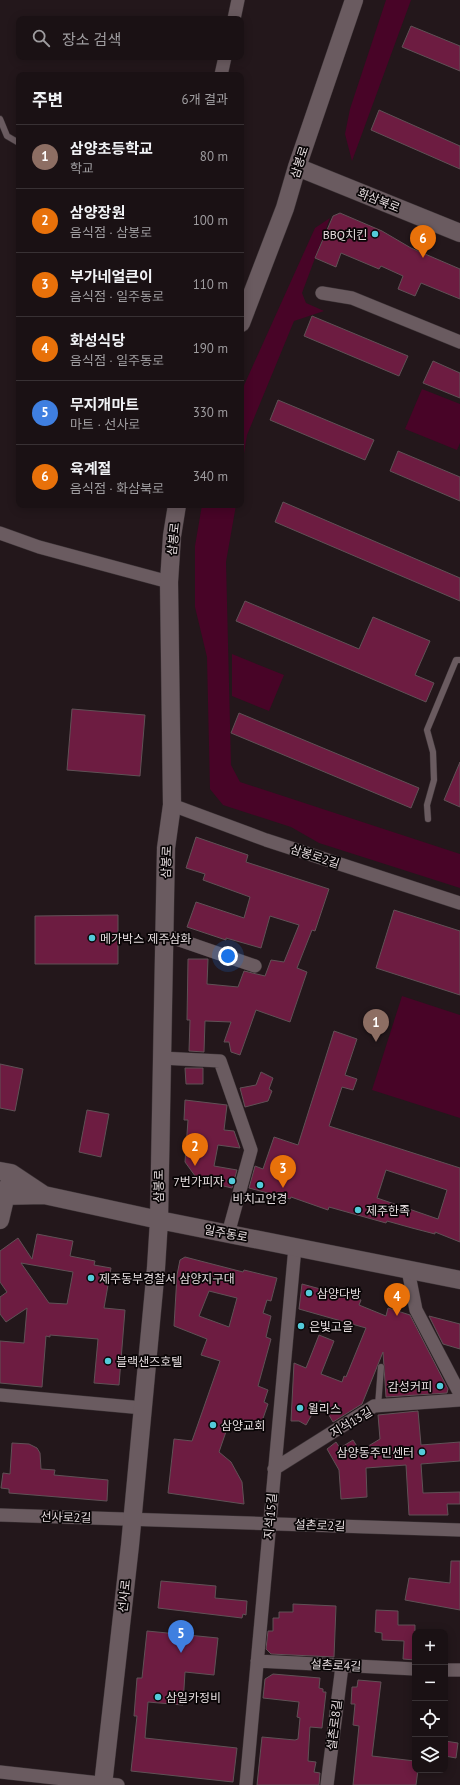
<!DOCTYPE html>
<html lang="ko">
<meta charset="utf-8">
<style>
body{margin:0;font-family:"PT Sans","Noto Sans KR",sans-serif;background:#231a1d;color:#f1f3f6}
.controls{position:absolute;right:12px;bottom:12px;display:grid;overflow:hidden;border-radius:8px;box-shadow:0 2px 10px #0003}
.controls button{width:36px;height:36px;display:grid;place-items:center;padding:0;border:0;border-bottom:1px solid #383134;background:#1a1114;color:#f1f3f6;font:20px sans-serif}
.you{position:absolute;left:228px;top:956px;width:14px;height:14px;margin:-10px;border:3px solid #fff;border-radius:50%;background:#1a73e8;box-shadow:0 0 0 6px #1a73e833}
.badge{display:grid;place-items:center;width:26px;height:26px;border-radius:50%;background:#2563eb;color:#fff;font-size:13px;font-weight:700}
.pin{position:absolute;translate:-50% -33px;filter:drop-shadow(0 1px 2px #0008)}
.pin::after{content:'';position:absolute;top:21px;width:14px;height:12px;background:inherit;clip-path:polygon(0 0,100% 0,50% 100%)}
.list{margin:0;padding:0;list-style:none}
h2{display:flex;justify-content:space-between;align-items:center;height:52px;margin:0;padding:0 16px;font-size:17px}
h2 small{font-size:13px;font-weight:400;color:#9f9da0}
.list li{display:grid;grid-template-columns:26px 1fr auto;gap:12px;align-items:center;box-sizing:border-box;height:64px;padding:0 16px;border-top:1px solid #383134}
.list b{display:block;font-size:15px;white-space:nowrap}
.list p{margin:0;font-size:13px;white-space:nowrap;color:#9f9da0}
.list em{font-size:13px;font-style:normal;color:#9f9da0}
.icon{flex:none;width:22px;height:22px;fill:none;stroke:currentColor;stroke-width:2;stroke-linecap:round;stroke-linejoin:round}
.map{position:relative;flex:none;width:460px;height:1785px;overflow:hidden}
.search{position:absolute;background:#1a1114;box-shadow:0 2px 10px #0003;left:16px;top:16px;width:228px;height:44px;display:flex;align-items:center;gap:10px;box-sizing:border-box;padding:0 14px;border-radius:8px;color:#9f9da0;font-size:15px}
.panel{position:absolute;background:#1a1114;box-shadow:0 2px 10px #0003;left:16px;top:72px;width:228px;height:436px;border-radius:8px}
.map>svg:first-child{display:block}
.green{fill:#480427}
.building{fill:#6d1c41;stroke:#605156;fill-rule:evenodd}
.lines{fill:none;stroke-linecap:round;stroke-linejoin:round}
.lane-casing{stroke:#3c3336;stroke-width:7}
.street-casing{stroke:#3c3336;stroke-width:14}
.secondary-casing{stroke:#3c3336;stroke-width:19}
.lane{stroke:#6a5b60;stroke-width:6}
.street{stroke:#6a5b60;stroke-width:13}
.secondary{stroke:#6a5b60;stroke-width:18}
.poi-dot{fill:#53cbda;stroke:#090506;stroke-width:1.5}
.labels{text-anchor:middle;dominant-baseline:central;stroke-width:3.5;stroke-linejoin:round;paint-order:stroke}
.street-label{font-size:12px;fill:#e5dcde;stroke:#090506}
.poi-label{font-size:12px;fill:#e5dcde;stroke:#090506;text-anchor:start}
</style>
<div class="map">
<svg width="460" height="1785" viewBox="0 0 460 1785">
<rect width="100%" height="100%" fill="#23171b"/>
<!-- green -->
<path class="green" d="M386,0H411L352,161L345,134L350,109Z
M330,218L302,293L306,303L324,311L294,321L247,435L241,472V392L315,228Z
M422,389L460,404V443L457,450L405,429Z
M202,505H236L226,562L231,765L240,782L460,854V888L319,843L291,827L223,805L210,789L207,657L195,607V546Z
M232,654L284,675L269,711L232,696Z
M402,996L460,1015V1118L372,1090Z"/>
<!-- building -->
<path class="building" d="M411,26L460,46V71L402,47Z
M379,110L460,146V169L371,130Z
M340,213L382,231L411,248L460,269V299L421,283L415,296L398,289L403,276L381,266L379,269L341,253L336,267L315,258L333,216Z
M312,316L408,356L399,376L304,336Z
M433,361L460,373V398L423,383Z
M278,400L374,440L365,460L270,420Z
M398,451L460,477V501L390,471Z
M283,502L460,578V601L275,522Z
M245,601L359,649L373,617L430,641L415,675L434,683L426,702L236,621Z
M72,709L145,715L140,776L67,770Z
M239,713L419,788L411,808L231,733Z
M460,762V807L444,800Z
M196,837L248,855L246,862L329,889L315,931L312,930L297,968L307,972L290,1022L256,1010L240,1055L231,1052L229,1042H224L231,1022L205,1021L204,1052L189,1051L190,1020H187L188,959H208L207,984L238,987L244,971L265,976L271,960L284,962L299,925L270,916L261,948L226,938V940L187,927L196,902L244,918L250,897L203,880L205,874L186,868Z
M394,910L460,931V995L376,968Z
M118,915V964H35V916Z
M334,1031L357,1039L345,1075L357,1079L353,1090L342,1087L329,1126L460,1168V1242L435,1232V1234L412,1228L387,1221L386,1223L329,1207L328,1210L291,1197L290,1199L249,1188L255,1166L263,1169L274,1137L298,1145ZM386,1170L447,1190L438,1219L377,1198Z
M0,1064L23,1069L15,1111L0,1108Z
M185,1068H203V1084H186Z
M261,1072L273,1078L269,1089L272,1091L268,1101L245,1107L240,1088L256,1085Z
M185,1100L227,1105L224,1130L234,1131L240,1148L218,1145L214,1166L237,1170L232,1188L198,1180L185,1162L188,1120H184Z
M87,1110L109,1114L101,1157L79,1152Z
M37,1234L73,1241L70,1256L95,1261L94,1265L111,1268L104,1308L125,1310L119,1385L94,1383L98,1339L50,1335V1337L46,1336L42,1387L0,1383V1341L24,1343L27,1308L6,1322L0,1314V1297L7,1292L0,1282V1251L18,1238L32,1259ZM21,1263L73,1272L67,1304L49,1303Z
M185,1257L243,1272L244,1270L277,1278L271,1301L267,1300L263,1313L271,1316L266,1337L271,1339L258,1386L268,1390L264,1402L268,1404L259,1430L230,1420L219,1452L231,1462L242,1482L244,1504L168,1493L174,1439L192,1441L220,1361L201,1355L207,1339L174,1326L177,1275L180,1260ZM209,1291L237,1298L229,1327L199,1316Z
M302,1284L361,1300L359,1305L386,1316L388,1308L410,1315L448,1389L447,1393L386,1397L383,1352L362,1404L333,1422L320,1400L306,1425L299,1421H291L294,1363L306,1368L319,1335L334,1341L321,1374L342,1382L344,1376L346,1377L366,1328L299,1309Z
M429,1316L460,1324V1349L443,1344Z
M418,1411L421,1445L460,1442V1461L421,1464L423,1493L460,1492V1504H447L448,1515H409L406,1465L366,1468L367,1497L341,1499L339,1470L327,1449L336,1442L340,1448L353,1440L360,1451L380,1439L378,1415Z
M12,1443L29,1444L37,1448L40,1453L41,1469L55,1470L54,1475L108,1480L107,1501L9,1493V1489L1,1488L3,1473L10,1474Z
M451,1561H460V1610L405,1600L409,1578L450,1583Z
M161,1581L216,1586L215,1598L247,1601L246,1615L243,1614L242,1618L158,1608Z
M293,1604L336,1606L334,1657L271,1654L266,1649L268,1631H273V1618H279V1612H293Z
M376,1610L398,1611V1625H415V1660L403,1659L404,1641L382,1640V1633L375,1632Z
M147,1631L218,1638L214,1675L185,1672L183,1705L148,1702L145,1738L237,1748L233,1782L131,1771L137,1716H134L137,1678H142Z
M273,1674L320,1678L319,1688L323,1689V1692H326L322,1728L310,1727L308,1761L316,1762L314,1772L320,1773L319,1785H257L262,1737L295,1740L298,1739L300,1718L297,1717L299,1702L263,1698L265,1679Z
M358,1680L381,1682L372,1756L415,1761V1770H418L416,1785H353L359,1726L353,1725L355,1704H351L352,1687H357Z
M445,1741L458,1743L456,1758L445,1756Z"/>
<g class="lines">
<defs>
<path id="lane" d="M0,119L7,136L19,143
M428,819L427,805L434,780L433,752L427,730L456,660H460
M378,1406L381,1367"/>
<path id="street" d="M234,19L238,0
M221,75L225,57
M322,293L352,298L460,342
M0,533L39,547L169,582
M172,805L266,840L460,903
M165,935L255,966
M161,1058L220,1061L251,1150L228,1234
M408,1270L416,1310L460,1394
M0,1395L143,1408
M274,1469L374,1406L460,1400
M0,1515L460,1530
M257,1661L415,1669
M445,1670H460
M0,1772L118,1785
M246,1785L295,1247
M327,1785L342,1666"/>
<path id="secondary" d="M297,167L460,233
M241,323L285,208L297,167L354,0
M0,1171L11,1173L44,1195
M0,1196L44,1195L159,1220L460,1280
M0,1220L8,1186
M103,1785L130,1545L156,1268L159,1220L166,848L172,805L169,582L172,536L177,505"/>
</defs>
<!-- lane casing -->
<use href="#lane" class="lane-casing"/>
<!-- street casing -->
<use href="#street" class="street-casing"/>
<!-- secondary casing -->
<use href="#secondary" class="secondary-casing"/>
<!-- lane -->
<use href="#lane" class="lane"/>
<!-- street -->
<use href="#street" class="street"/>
<!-- secondary -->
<use href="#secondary" class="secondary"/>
</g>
<!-- markers -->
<g class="poi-dot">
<circle cx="375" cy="234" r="4"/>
<circle cx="92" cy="938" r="4"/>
<circle cx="232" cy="1181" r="4"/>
<circle cx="260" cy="1185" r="4"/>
<circle cx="358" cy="1210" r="4"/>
<circle cx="91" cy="1278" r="4"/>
<circle cx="309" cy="1293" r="4"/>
<circle cx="301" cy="1326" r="4"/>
<circle cx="108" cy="1361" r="4"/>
<circle cx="440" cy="1386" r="4"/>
<circle cx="300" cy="1408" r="4"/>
<circle cx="213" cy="1425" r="4"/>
<circle cx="422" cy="1452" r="4"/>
<circle cx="158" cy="1697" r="4"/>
</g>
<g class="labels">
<!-- street labels -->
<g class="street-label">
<text transform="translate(299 162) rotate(-72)">삼봉로</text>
<text transform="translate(379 200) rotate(22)">화삼북로</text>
<text transform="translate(173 539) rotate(-84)">삼봉로</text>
<text transform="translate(315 856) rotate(18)">삼봉로2길</text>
<text transform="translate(166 862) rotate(-88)">삼봉로</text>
<text transform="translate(158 1186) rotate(-90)">삼봉로</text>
<text transform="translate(226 1233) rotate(11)">일주동로</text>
<text transform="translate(351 1422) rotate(-31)">지석13길</text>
<text transform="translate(270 1516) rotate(-85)">지석15길</text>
<text transform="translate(66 1517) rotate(1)">선사로2길</text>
<text transform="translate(320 1525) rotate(2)">설촌로2길</text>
<text transform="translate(124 1596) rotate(-84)">선사로</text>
<text transform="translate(336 1665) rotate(3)">설촌로4길</text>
<text transform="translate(334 1725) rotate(-83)">설촌로8길</text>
</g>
<!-- poi labels -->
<g class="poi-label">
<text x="367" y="234" text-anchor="end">BBQ치킨</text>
<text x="100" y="938">메가박스 제주삼화</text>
<text x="224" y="1181" text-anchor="end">7번가피자</text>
<text x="260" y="1198" text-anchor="middle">비치고안경</text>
<text x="366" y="1210">제주한족</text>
<text x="99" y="1278">제주동부경찰서 삼양지구대</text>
<text x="317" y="1293">삼양다방</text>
<text x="309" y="1326">은빛고을</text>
<text x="116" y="1361">블랙샌즈호텔</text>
<text x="432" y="1386" text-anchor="end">감성커피</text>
<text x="308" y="1408">윌리스</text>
<text x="221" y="1425">삼양교회</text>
<text x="414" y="1452" text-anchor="end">삼양동주민센터</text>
<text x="166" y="1697">삼일카정비</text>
</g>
</g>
</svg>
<div class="controls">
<button>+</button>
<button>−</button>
<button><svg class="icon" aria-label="locate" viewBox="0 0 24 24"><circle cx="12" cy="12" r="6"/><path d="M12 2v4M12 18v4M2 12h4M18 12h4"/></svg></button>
<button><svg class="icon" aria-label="layers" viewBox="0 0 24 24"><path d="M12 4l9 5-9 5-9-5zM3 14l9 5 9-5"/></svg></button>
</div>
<div class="you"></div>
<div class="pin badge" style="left:376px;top:1042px;background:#8d6e63">1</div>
<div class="pin badge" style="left:195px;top:1166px;background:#e8710a">2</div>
<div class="pin badge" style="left:283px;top:1188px;background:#e8710a">3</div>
<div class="pin badge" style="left:397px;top:1316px;background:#e8710a">4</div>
<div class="pin badge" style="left:181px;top:1653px;background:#3f7fe0">5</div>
<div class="pin badge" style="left:423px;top:258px;background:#e8710a">6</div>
<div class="search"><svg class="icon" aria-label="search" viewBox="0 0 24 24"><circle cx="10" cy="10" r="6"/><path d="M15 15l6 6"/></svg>장소 검색</div>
<section class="panel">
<h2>주변<small>6개 결과</small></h2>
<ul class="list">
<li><span class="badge" style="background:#8d6e63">1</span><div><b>삼양초등학교</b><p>학교</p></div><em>80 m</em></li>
<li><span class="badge" style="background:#e8710a">2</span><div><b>삼양장원</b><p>음식점 · 삼봉로</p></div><em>100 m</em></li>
<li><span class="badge" style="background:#e8710a">3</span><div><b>부가네얼큰이</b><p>음식점 · 일주동로</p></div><em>110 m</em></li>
<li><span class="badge" style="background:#e8710a">4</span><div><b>화성식당</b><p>음식점 · 일주동로</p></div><em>190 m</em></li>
<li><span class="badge" style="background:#3f7fe0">5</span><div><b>무지개마트</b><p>마트 · 선사로</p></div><em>330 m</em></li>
<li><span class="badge" style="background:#e8710a">6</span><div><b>육계절</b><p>음식점 · 화삼북로</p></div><em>340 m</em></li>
</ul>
</section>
</div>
